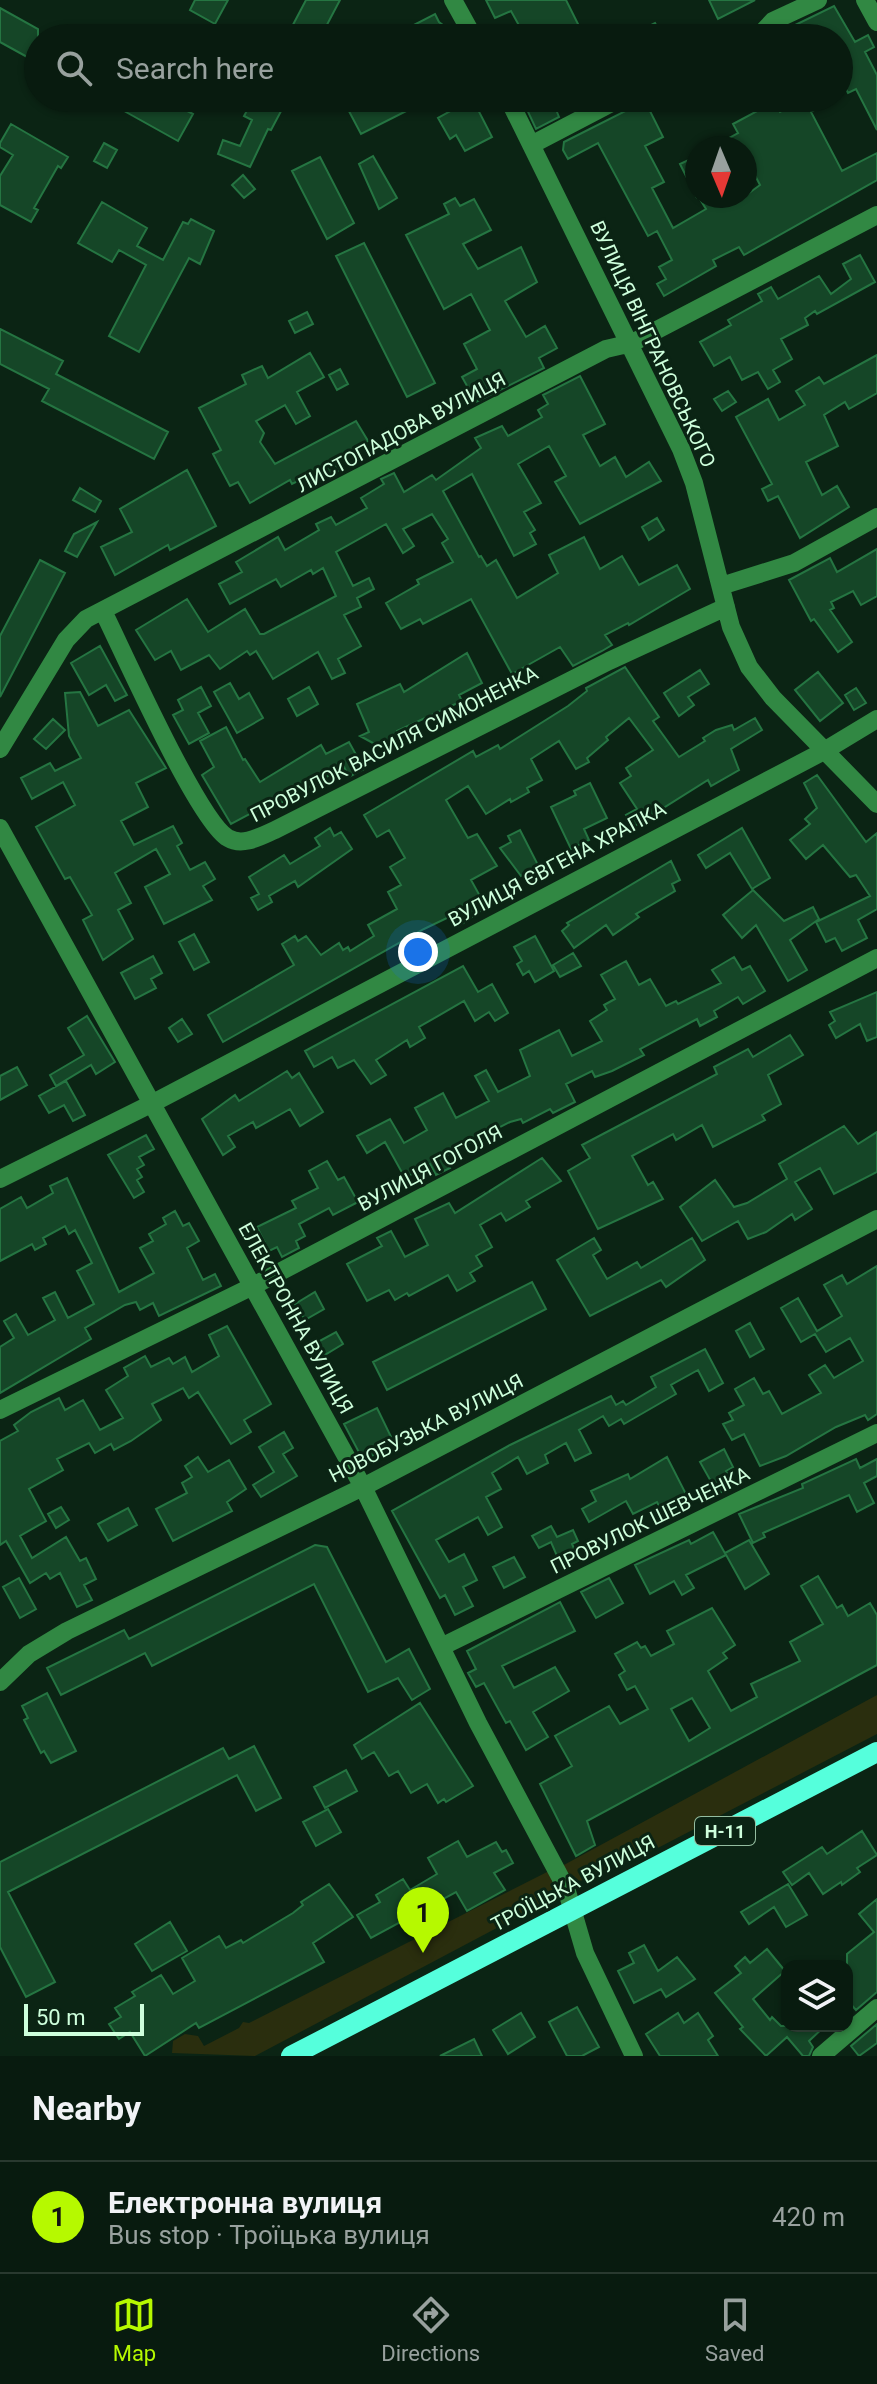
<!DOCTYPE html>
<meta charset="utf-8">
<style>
body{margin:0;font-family:Roboto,sans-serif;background:#16281d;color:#f1f3f6}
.controls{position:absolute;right:24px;bottom:24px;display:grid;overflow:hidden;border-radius:16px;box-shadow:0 2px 6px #0004}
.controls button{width:72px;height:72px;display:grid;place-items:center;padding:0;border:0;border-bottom:2px solid #29392f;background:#081b0f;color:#f1f3f6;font:40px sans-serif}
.compass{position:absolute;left:685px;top:136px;width:72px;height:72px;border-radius:50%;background:#081b0f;box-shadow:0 2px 6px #0004;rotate:178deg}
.scale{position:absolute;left:24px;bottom:20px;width:120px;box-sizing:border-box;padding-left:8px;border:4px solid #ceffdc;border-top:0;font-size:22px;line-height:28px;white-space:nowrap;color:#ceffdc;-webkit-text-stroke:6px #0b2414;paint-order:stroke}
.you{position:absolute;left:418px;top:952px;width:28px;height:28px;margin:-20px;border:6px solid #fff;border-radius:50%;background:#1a73e8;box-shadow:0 0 0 12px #1a73e833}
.badge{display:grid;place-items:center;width:52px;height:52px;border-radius:50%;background:#b6f900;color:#111;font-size:26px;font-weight:700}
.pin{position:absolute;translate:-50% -66px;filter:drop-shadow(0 2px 4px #0008)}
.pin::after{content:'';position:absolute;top:42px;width:28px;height:24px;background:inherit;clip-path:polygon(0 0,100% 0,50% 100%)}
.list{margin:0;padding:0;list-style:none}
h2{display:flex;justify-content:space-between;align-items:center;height:104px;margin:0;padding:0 32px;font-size:34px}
h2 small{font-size:26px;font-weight:400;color:#98a19e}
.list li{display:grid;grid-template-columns:52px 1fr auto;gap:24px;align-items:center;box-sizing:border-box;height:112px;padding:0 32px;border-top:2px solid #29392f}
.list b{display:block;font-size:30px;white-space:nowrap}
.list p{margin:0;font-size:26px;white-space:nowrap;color:#98a19e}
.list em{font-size:26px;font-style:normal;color:#98a19e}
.icon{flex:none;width:44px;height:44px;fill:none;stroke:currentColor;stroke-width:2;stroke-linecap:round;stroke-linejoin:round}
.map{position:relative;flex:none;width:877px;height:2056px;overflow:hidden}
.search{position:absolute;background:#081b0f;box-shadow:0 2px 6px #0004;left:24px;right:24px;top:24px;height:88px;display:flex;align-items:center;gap:20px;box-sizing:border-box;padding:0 28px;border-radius:44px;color:#98a19e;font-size:30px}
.sheet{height:216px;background:#081b0f}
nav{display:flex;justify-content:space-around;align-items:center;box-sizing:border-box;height:112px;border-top:2px solid #29392f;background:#081b0f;font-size:22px;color:#98a19e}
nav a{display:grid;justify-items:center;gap:4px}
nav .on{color:#b6f900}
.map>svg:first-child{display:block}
.green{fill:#2a2e0e}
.building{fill:#154627;stroke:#257542;stroke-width:2;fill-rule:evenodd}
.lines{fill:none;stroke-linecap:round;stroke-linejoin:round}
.minor{stroke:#318843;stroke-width:18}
.major{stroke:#55ffdc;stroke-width:20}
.labels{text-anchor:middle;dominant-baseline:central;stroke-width:6;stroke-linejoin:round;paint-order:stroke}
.shield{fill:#0b2414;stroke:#94bda0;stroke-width:2}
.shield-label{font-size:18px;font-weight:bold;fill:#ceffdc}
.street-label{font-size:20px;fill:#ceffdc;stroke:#0b2414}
</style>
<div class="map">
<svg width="877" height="2056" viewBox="0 0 877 2056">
<rect width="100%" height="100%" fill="#0b2414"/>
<!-- green -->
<path class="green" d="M877,1695V1734L652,1851L586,1880L576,1881L562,1866Z
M549,1871L558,1891L548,1901L255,2056L172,2053L173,2041L185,2034L198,2036L204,2046L239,2028L243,2022L249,2023Z"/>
<!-- building -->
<path class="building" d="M195,0H228L215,24L190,10Z
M306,0H340L320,38H286Z
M486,0H566L585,38H526L511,11L495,18Z
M709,0H755L718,19Z
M834,6L855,42L868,35L874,47L865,52L877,75V130L856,89L848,93L839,75V38H794L789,28Z
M0,8L38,29V63L0,42Z
M435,14L439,22L460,38H416L410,27Z
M655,23L663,38H625Z
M101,98H163L193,114L178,141Z
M254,98H288L271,130L268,129L250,167L218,154L223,140L240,146L252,120L244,116Z
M342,98H432L361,134Z
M449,98H472L492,137L465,151L456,135L450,139L438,118L454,109Z
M529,98H573L555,107L559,117L536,129L523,101Z
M806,98H836L811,112L842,171L877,153V180L744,255L739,247L713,260L716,266L664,296L657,284L666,279L659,267L672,260L657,231L648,236L598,143L568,159L563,150L564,142L645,101L663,137L645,146L664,182L652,188L673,228L706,209L698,196H745L760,185L745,156V148H711L738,133L733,124L774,102L780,112Z
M11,124L68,157L61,168L58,166L34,208L38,210L31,222L0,205V176L13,155L0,147V143Z
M104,143L117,150L107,168L94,161Z
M373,156L397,198L379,209L359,164Z
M697,156V198L680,164Z
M320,157L354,223L327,239L292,171Z
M243,175L255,189L244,198L232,185Z
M455,198L460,206L474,199L491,230L463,244L478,269L521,247L537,282L505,301L526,337L545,326L557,348L539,358L544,368L476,402L462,377L477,369L464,344L490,330L471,294L444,309L406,235L449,214L444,204Z
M102,202L147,228L137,246L163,260L183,222L188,224L191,219L214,231L200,264L189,258L139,352L109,336L146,265L119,250L112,262L78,243Z
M364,243L435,383L407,397L336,256Z
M860,255L875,282L817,314L815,311L805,318L808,325L781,339L792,359L773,370L780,382L768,389L758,372L742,380L730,357L714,366L700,342L731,325L728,320L762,301L758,294L771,287L778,299L819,276L831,294L851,279L843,264Z
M307,312L313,324L295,333L289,321Z
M0,329L63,361L56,374L168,432L154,459L42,401L49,389L0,364Z
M310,353L324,377L297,392L310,416L296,424L285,405L256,421L264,433L260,442L275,464L356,421L368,441L332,461L338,471L321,481L316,472L292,484L290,480L250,503L238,482L230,486L213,454L221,450L199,408L246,384L242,375L262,366L268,378Z
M877,355V393L849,409L845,402L824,415L838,446L806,462L822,495L837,486L849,507L800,538L778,496L768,501L762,489L772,484L736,417L768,399L779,420L805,405L796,391L819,377L824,384Z
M340,369L348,384L337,390L329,375Z
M580,376L605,424L583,435L600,466L615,457L626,477L649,462L661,481L580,524L555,482L566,476L549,446L518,464L541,503L524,512L535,530L530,533L536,544L514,556L472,474L443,491L479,557L481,556L487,566L496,560L517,598L558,573L549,555L584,537L600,569L622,556L639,585L677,565L690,589L629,625L628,623L605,635L612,645L602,651L573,666L560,647L512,674L471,599L423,624L420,619L401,629L386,603L419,584L417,580L453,562L442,543L448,539L432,514L403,529L414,546L403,553L386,524L336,552L353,586L369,578L374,589L357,598L361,607L344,615L361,646L338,659L345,673L332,679L318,652L273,679L256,651L250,655L247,651L220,669L209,655L181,670L171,651L155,660L136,630L187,599L208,632L245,609L260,634H264L336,596L323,568L313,574L311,570L281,587L276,579L230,604L219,584L242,572L236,562L278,537L285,550L319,530L316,524L331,517L336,525L367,508L361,498L384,484L381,479L394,473L404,492L432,475L436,480L481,448L475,438L502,426L508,436L542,417L538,410L548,404L543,395Z
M728,391L736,402L722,411L714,399Z
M187,470L216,526L170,550L168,545L115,575L101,547L132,532L120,509Z
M80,488L101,501L95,512L73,500Z
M657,518L664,530L649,540L642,527Z
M97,522L77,557L65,551L74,534Z
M877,549V596L861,605L853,591L831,602L834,608L830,610L852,642L838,652L814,619L811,621L789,580L830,558L837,572Z
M40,560L65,573L0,697V636Z
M100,646L127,695L115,701L106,685L89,695L71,663Z
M467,653L482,683L459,695L462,701L397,731L395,743L384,749L360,736L369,732L357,704L400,684L404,692Z
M625,667L659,717L653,721L679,757L705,741L703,738L716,730L732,725L734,730L755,718L762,730L731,749L739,770L711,786L708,780L633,827L626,815L637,809L620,783L631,776L626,768L653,750L629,718L606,737L608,740L587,758L589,762L576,769L559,741L531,759L542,780L527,788L529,792L511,802L510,799L486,814L468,786L446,800L468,838L477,834L497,866L471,880L486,907L459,926L453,915L424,929L223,1042L208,1015L294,965L282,944L295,936L298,941L306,936L321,955L339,943L343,950L348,947L350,951L374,936L368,925L397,909L388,892L401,885L390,867L405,858L389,830L377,837L364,815L473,751L476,757L498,745L500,749L568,706L587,691L586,688Z
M700,670L709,684L688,697L694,705L679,716L664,693Z
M818,672L843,703L820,721L795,690Z
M230,683L239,699L249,693L263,718L237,733L214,692Z
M201,687L211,706L198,713L209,733L189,744L173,715L183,710L178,700Z
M309,687L318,704L297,716L288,699Z
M856,688L866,703L854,710L845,695Z
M80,692L98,726L129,710L166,768L136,783L148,807L121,821L134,845L173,826L182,843L177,846L190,870L205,862L215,879L203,886L212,900L164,924L145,887L170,874L156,849L115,873L131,903L118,910L133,939L103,960L83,920L92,915L70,877L65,879L36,827L75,805L63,782L32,799L21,778L50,763L55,771L81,758L69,736L65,693Z
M53,719L65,730L46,749L34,739Z
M226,727L243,760L245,759L260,782L321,745L326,754L349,742L364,769L349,777L344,767L272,808L270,803L231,824L202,775L214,767L200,741Z
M817,775L866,842L877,833V909L858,920L867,938L842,951L835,938L826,942L816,922L870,896L856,875L850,877L823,845L806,859L790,840L810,824L805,819L817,808L804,783Z
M590,783L607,818L584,829L589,840L571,849L551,807L576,795L574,791Z
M330,828L334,836L341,832L352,849L298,887L295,881L269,896L272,902L258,910L251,898L259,894L249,877L284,855L290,864L320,846L315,838Z
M742,828L770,878L752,889L730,853L706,868L698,855Z
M520,830L539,867L521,876L500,848L511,842L508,836Z
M671,861L680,880L672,884L675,891L636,914L639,917L613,935L606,925L574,948L562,931L569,925L567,923Z
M753,890L784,921L813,907L819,919L790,940L807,970L788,981L756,925L742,938L723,915Z
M194,934L209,962L194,970L179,942Z
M535,936L554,971L535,982L529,971L523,975L517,964L522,961L514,947Z
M573,953L581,966L560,977L553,965Z
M153,956L162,973L151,979L156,988L135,999L121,973Z
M734,957L742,970L750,966L765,991L743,1004L738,997L714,1011L717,1017L700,1026L697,1019L640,1049L644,1055L612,1071L595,1077L592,1071L566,1084L575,1102L553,1113L550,1109L523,1123L521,1119L510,1122L459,1148L444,1157L450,1168L436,1175L430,1164L405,1178L385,1142L367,1153L357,1136L390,1119L404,1143L427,1130L415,1108L443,1093L456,1118L489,1101L475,1076L486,1070L498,1092L530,1076L520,1050L559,1030L572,1056L602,1041L590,1021L607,1010L604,1005L615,999L601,975L626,961L639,985L650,979L666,1006L676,1001L678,1004L721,983L712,970Z
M463,966L478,992L492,984L508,1013L495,1021L489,1012L475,1021L464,1001L419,1027L425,1038L410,1047L407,1040L376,1060L386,1075L371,1084L354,1060L338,1068L332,1057L314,1067L305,1051Z
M877,992V1037L867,1041L860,1024L836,1038L829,1025L835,1021L830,1012Z
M87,1016L115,1062L96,1074L91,1065L56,1086L50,1075L84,1055L68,1028Z
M182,1019L192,1034L178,1042L169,1028Z
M790,1035L803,1055L768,1075L781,1104L762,1115L765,1120L713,1147L702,1125L676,1140L673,1134L632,1156L648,1185L653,1182L663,1199L598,1229L568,1171L590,1158L582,1145L717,1074L714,1067L748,1049L753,1057Z
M17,1067L27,1085L0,1100V1076Z
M287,1071L292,1078L299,1073L323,1112L300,1126L290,1109L256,1128L253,1122L228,1136L235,1147L223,1155L202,1119L235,1095L239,1101Z
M66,1081L85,1115L73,1121L64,1105L49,1113L39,1096Z
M844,1126L858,1144L877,1132V1172L834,1194L820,1168L795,1182L812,1209L795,1220L792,1214L766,1232L748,1239L738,1221L702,1241L680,1207L715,1180L734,1207L747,1203L787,1179L779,1164Z
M146,1135L154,1149L139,1157L144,1165L137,1169L142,1177L137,1180L144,1192L134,1198L108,1155Z
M542,1158L561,1181L526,1201L530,1207L506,1221L501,1213L480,1225L492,1247L476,1256L482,1266L470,1273L475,1281L457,1291L448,1275L409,1296L407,1293L395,1300L389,1290L367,1301L347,1264L382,1246L377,1238L391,1231L405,1257L428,1245L415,1219L449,1203L455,1213Z
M327,1161L338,1180L344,1177L358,1202L333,1215L329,1208L299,1224L305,1236L296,1241L299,1248L282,1257L277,1247L269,1251L257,1227L296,1208L292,1201L318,1188L309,1171Z
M67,1178L119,1292L154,1273L140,1248L153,1241L149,1234L166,1224L163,1218L175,1211L183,1226L189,1223L199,1241L187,1248L203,1280L215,1274L221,1286L159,1316L153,1303L140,1310L136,1302L125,1305L85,1328L91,1339L0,1393V1347L14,1338L4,1321L16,1314L28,1335L55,1320L43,1298L55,1292L68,1318L94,1304L77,1271L92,1263L75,1230L69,1234L65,1226L43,1238L46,1244L35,1250L32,1244L0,1261V1209L21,1197L27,1208L53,1193L50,1186Z
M594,1238L601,1250L593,1255L607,1279L637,1262L641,1268L692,1238L705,1260L666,1287L661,1280L590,1316L557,1260Z
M877,1266V1414L868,1420L865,1415L836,1427L786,1456L760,1466L744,1434L732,1440L723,1424L733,1420L729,1413L744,1405L735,1389L754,1378L763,1394L769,1391L782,1414L821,1393L809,1375L825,1365L834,1378L863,1361L850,1338L826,1352L815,1334L801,1342L781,1308L798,1298L817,1331L842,1316L824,1285L842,1275L847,1284Z
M532,1282L546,1309L387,1390L373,1362Z
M315,1292L324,1309L305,1320L295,1304Z
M750,1323L764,1349L750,1357L736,1331Z
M227,1326L271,1404L244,1420L251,1432L231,1444L198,1392L189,1398L183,1388L152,1404L161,1420L131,1441L114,1450L111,1444L95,1453L89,1443L57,1459L63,1470L29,1489L46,1521L20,1536L32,1558L66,1537L80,1561L86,1558L96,1579L84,1585L92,1600L77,1607L60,1573L50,1579L46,1573L30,1583L6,1541L0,1545V1441L18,1431L14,1425L31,1412L59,1398L65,1410L83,1400L100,1430L123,1418L106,1390L128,1376L124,1368L145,1356L151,1367L169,1358L173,1364L185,1357L192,1372L219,1356L209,1335Z
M336,1332L343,1344L323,1356L316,1343Z
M705,1349L723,1383L709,1391L698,1370L671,1385L676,1394L624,1424L621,1419L609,1426L603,1416L579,1430L591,1453L575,1461L566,1443L545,1455L548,1463L527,1474L518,1457L492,1473L501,1489L486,1497L502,1527L488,1535L478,1517L436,1540L449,1562L464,1554L477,1580L463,1587L473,1606L455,1615L445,1595L440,1598L392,1511L510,1445L611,1396L616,1405L623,1401L626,1405L656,1387L651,1377Z
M377,1408L395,1445L363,1460L344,1424Z
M284,1432L293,1448L283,1454L297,1476L261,1497L253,1485L274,1472L259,1447Z
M724,1449L733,1467L726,1471L734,1485L718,1494L700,1462Z
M198,1457L208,1472L229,1460L246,1489L227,1502L232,1511L173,1541L156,1509L187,1493L182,1483L192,1477L185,1466Z
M667,1457L689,1500L663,1514L657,1502L633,1514L626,1501L589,1522L582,1509L596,1501L591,1491L628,1474L630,1479Z
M856,1459L860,1468L877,1459V1476L864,1483L874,1503L857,1512L849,1495L763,1533L765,1537L753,1543L739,1514L803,1488L802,1484Z
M61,1507L69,1520L56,1528L48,1514Z
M128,1508L137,1525L108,1541L98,1524Z
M551,1526L557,1537L573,1530L578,1541L572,1544L577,1555L560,1563L551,1542L539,1548L532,1536Z
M713,1532L726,1555L686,1575L694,1588L682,1595L674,1581L650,1594L635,1565L689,1540L691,1544Z
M749,1540L769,1574L745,1589L725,1553Z
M315,1545L327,1547L386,1662L409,1649L430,1689L412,1700L398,1678L368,1692L314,1584L152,1666L145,1653L61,1695L47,1668L124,1630L129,1639Z
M514,1557L525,1577L504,1588L493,1567Z
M818,1576L837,1608L842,1605L848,1616L870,1603L877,1615V1665L587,1821L595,1845L576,1856L540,1784L572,1766L555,1736L609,1706L620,1724L648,1709L635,1686L627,1690L619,1675L625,1671L615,1654L637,1642L641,1648L645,1646L651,1656L674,1644L667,1631L712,1608L735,1645L723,1653L727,1658L708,1671L731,1711L757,1697L751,1684L800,1661L790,1642L823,1624L801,1586ZM692,1698L710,1728L689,1741L671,1709Z
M19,1578L36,1609L20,1618L3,1587Z
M609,1578L623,1603L596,1618L581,1592Z
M560,1602L575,1631L502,1666L514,1688L555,1667L569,1691L533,1712L548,1737L526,1750L510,1721L506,1723L484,1683L476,1687L468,1673L476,1669L467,1651Z
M47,1693L76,1751L51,1763L44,1751L41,1753L24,1720L28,1718L22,1706Z
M420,1703L473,1786L446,1802L444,1799L438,1803L427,1784L411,1793L398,1771L389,1776L374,1752L362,1759L354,1745Z
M254,1746L281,1798L256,1811L237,1775L8,1892L55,1982L26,1997L0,1947V1862L223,1748L229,1759Z
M346,1770L357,1791L325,1808L314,1787Z
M328,1809L341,1832L316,1846L303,1822Z
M862,1831L877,1855L857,1868L860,1872L842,1885L841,1882L823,1894L809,1873L792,1885L783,1872L822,1847L827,1854Z
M458,1841L467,1857L496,1842L502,1852L506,1850L513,1863L494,1873L505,1890L467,1911L456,1892L371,1938L357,1915L380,1902L376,1895L403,1879L410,1890L437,1874L428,1858Z
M329,1884L353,1917L313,1943L324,1962L199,2028L196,2023L145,2056L130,2032L119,2039L109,2024L121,2017L115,2008L135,1996L132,1992L161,1975L173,1994L195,1981L182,1958L219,1936L226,1948L241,1940L243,1943L293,1913L303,1905L301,1902Z
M788,1884L807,1915L786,1927L774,1907L749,1924L741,1912Z
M877,1899V1992L856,2010L847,2000V1954L874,1932L859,1914Z
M170,1922L187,1951L152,1971L135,1944Z
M644,1945L658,1971L677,1957L695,1979L666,1997L661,1989L634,2003L618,1971L634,1963L629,1953Z
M767,1949L785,1971L753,1999L770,2020L772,2017L781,2026H825L809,2041L813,2047L809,2056H803L787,2037L766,2056L740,2029L743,2027L715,1993L741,1973L735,1966L745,1957L750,1963Z
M577,2007L599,2047L582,2056H567L549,2022Z
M521,2013L535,2037L508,2054L493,2030Z
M678,2013L684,2023L698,2013L713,2036L708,2040L718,2056H660L646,2034Z
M877,2024V2043L859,2056L851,2046Z
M474,2039L482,2056H440Z"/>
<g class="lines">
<!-- minor -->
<path class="minor" d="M453,0L474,38
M865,0L877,22
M757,38L773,21L818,0
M508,98L681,449L694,483L731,627L749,667L773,698L877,804
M533,144L621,98
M721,586L794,563L877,517
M103,611C123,651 198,821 228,838C243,847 261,836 275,830L609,661L726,607
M0,749L66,640L86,619L606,349L632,343L877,215
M0,828L363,1487L478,1723L566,1888L585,1953L634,2056
M0,1179L153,1103L824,751L877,719
M0,1410L253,1286L877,958
M441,1647L877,1433
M0,1682L29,1654L67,1631L363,1487L877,1219
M821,2056L877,2008"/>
<!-- major -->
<path class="major" d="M291,2056L877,1752"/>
</g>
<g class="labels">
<!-- shield labels -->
<rect class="shield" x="695" y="1817" width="60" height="28" rx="6"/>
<g class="shield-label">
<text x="725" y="1831">Н-11</text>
</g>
<!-- street labels -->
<g class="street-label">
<text transform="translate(653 344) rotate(65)">ВУЛИЦЯ ВІНГРАНОВСЬКОГО</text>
<text transform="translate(401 432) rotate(-28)">ЛИСТОПАДОВА ВУЛИЦЯ</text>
<text transform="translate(394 744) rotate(-27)">ПРОВУЛОК ВАСИЛЯ СИМОНЕНКА</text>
<text transform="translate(557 864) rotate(-28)">ВУЛИЦЯ ЄВГЕНА ХРАПКА</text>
<text transform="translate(430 1168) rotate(-28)">ВУЛИЦЯ ГОГОЛЯ</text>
<text transform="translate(296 1318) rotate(61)">ЕЛЕКТРОННА ВУЛИЦЯ</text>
<text transform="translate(426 1428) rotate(-27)">НОВОБУЗЬКА ВУЛИЦЯ</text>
<text transform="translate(650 1520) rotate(-26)">ПРОВУЛОК ШЕВЧЕНКА</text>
<text transform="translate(573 1883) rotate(-28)">ТРОЇЦЬКА ВУЛИЦЯ</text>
</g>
</g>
</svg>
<div class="controls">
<button><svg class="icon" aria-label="layers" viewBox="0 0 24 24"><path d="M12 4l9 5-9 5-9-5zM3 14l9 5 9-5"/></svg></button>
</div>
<svg class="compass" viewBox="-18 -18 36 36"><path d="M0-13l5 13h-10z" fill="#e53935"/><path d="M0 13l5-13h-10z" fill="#98a19e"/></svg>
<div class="scale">50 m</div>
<div class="you"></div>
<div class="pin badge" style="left:423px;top:1953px">1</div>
<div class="search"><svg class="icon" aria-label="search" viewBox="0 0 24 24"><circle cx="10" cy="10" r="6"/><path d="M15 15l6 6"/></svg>Search here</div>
</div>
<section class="sheet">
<h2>Nearby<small></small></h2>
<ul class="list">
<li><span class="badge">1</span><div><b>Електронна вулиця</b><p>Bus stop · Троїцька вулиця</p></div><em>420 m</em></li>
</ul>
</section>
<nav>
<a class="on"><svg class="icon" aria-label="map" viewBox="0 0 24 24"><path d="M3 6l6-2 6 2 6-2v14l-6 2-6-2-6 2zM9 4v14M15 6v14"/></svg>Map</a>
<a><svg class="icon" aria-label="directions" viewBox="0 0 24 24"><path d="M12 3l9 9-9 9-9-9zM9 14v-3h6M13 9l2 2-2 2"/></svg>Directions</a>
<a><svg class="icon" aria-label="saved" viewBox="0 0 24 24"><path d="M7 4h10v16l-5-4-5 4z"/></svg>Saved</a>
</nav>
